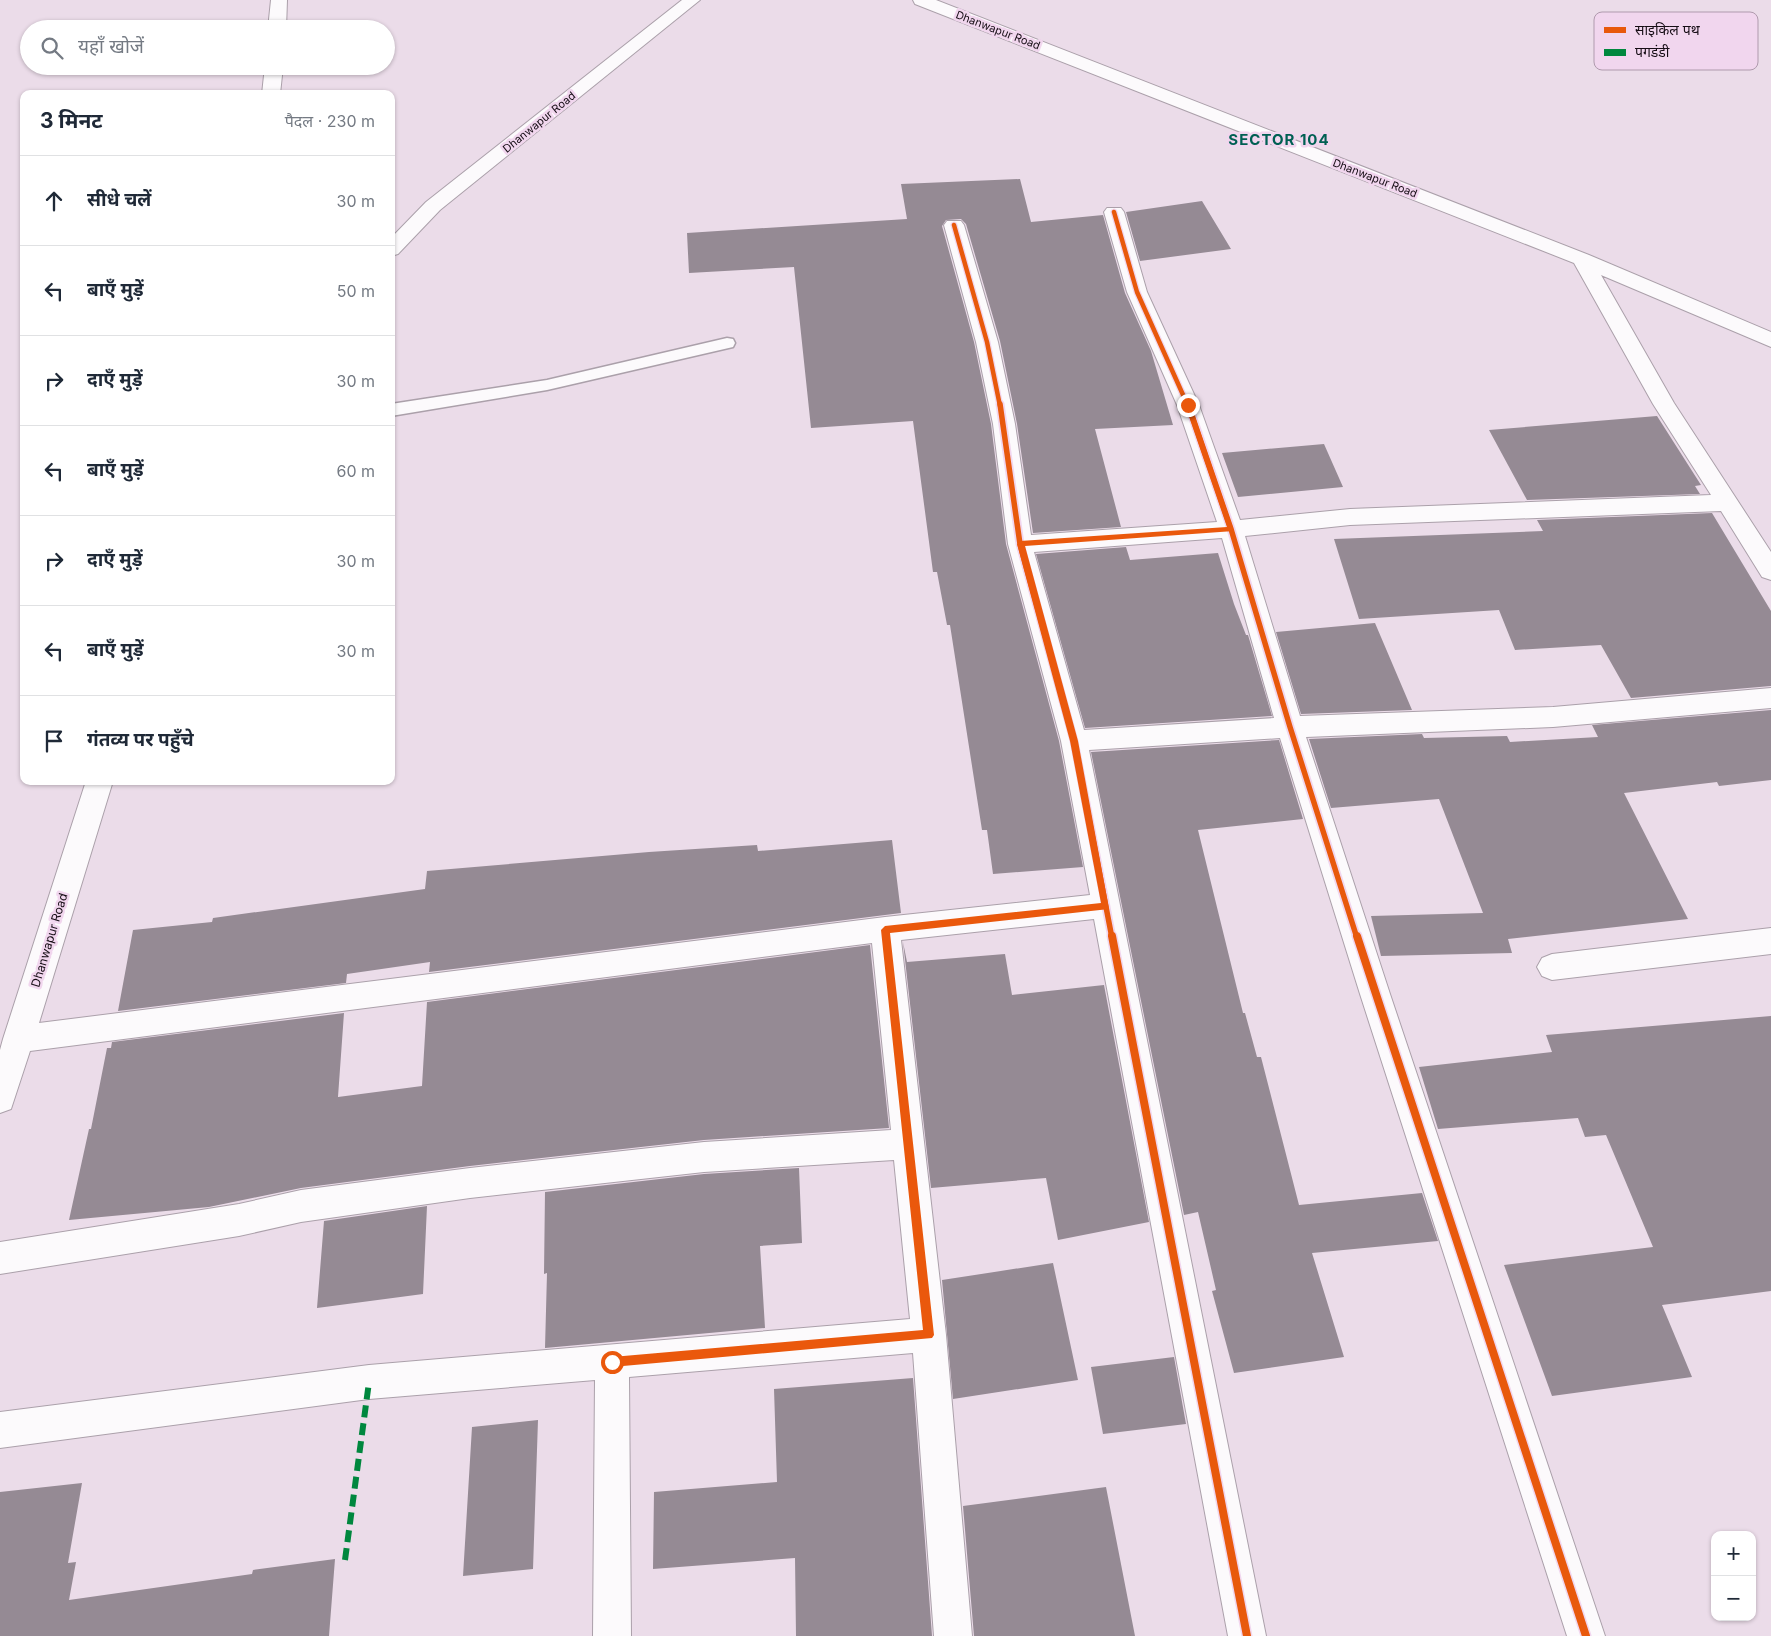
<!DOCTYPE html>
<html lang="hi">
<meta charset="utf-8">
<style>
body{margin:0;font-family:Inter,"Noto Sans Devanagari",sans-serif;background:#f6f6f7;color:#1f2937}
.controls{position:absolute;right:15px;bottom:15px;display:grid;overflow:hidden;border-radius:10px;box-shadow:0 1px 4px #0004}
.controls button{width:45px;height:45px;display:grid;place-items:center;padding:0;border:0;border-bottom:1px solid #e0e1e3;background:#fff;color:#1f2937;font:25px sans-serif}
.stop{position:absolute;width:15px;height:15px;margin:-11px;border:4px solid #ea580c;border-radius:50%;background:#fff}
.stop.end{background:#ea580c;border-color:#fff;box-shadow:0 1px 5px #0008}
.list{margin:0;padding:0;list-style:none}
h2{display:flex;justify-content:space-between;align-items:center;height:65px;margin:0;padding:0 20px;font-size:21px}
h2 small{font-size:16px;font-weight:400;color:#747a83}
.list li{display:grid;grid-template-columns:32px 1fr auto;gap:15px;align-items:center;box-sizing:border-box;height:90px;padding:0 20px;border-top:1px solid #e0e1e3}
.list b{display:block;font-size:19px;white-space:nowrap}
.list em{font-size:16px;font-style:normal;color:#747a83}
.icon{flex:none;width:28px;height:28px;fill:none;stroke:currentColor;stroke-width:2;stroke-linecap:round;stroke-linejoin:round}
.map{position:relative;flex:none;width:1771px;height:1636px;overflow:hidden}
.search{position:absolute;background:#fff;box-shadow:0 1px 4px #0004;left:20px;top:20px;width:375px;height:55px;display:flex;align-items:center;gap:12px;box-sizing:border-box;padding:0 18px;border-radius:28px;color:#747a83;font-size:19px}
.panel{position:absolute;background:#fff;box-shadow:0 1px 4px #0004;left:20px;top:90px;width:375px;height:695px;border-radius:10px}
.map>svg:first-child{display:block}
.building{fill:#958a94}
.lines{fill:none;stroke-linecap:round;stroke-linejoin:round}
.lane-casing{stroke:#aba0aa;stroke-width:3}
.street-casing{stroke:#aba0aa;stroke-width:2}
.lane{fill:#fcfafc;fill-rule:evenodd}
.street{fill:#fcfafc;fill-rule:evenodd}
.quiet{stroke:#00873e;stroke-width:6;stroke-dasharray:12 6;stroke-linecap:butt}
.cycleway-far2-casing{stroke:#f1d6ee;stroke-width:7}
.cycleway-far1-casing{stroke:#f1d6ee;stroke-width:9}
.cycleway-casing{stroke:#f1d6ee;stroke-width:11}
.cycleway-far2{stroke:#e8590c;stroke-width:4.5}
.cycleway-far1{stroke:#e8590c;stroke-width:5.5}
.cycleway{stroke:#e8590c;stroke-width:8}
.route{fill:#ea580c}
.labels{text-anchor:middle;dominant-baseline:central;stroke-width:5;stroke-linejoin:round;paint-order:stroke}
.far-street-label{font-size:11px;fill:#160d15;stroke:#f1d6ee}
.street-label{font-size:12px;fill:#160d15;stroke:#f1d6ee}
.far-district-label{font-size:15px;font-weight:bold;letter-spacing:1px;fill:#006053;stroke:#f1d6ee}
.key{fill:#f1d6ee;stroke:#af9aad;stroke-width:1}
.key-label{font-size:14px;fill:#160d15}
</style>
<div class="map">
<svg width="1771" height="1636" viewBox="0 0 1771 1636">
<rect width="100%" height="100%" fill="#ebdce9"/>
<!-- building -->
<path class="building" d="M1020,179L1031,222L1103,215L1125,293L1151,351L1173,425L1095,429L1121,527L1033,533L1017,424L1000,341L966,224L961,219L946,220L942,226L974,342L991,424L1006,544L1059,741L1083,867L993,874L987,830H982L950,625H947L937,572H933L913,421L811,428L794,267L689,273L687,233L907,219L901,184Z
M1202,201L1231,249L1140,261L1126,212Z
M1657,416L1701,485L1695,486L1700,494L1527,500L1489,430Z
M1324,444L1343,487L1238,497L1222,453Z
M1712,513L1771,611V686L1631,698L1601,645L1515,650L1499,610L1359,619L1334,539L1543,531L1537,520Z
M1126,547L1130,560L1218,553L1234,604L1246,635H1248L1272,716L1085,728L1036,554Z
M1375,623L1412,710L1301,714L1276,632Z
M1771,710V780L1719,786L1717,782L1624,793L1688,919L1508,939L1512,953L1381,956L1371,916L1483,913L1439,799L1331,808L1309,739L1422,734L1424,738L1507,736L1510,742L1598,737L1592,725Z
M1279,740L1303,819L1198,830L1243,1013H1245L1257,1057H1261L1299,1205L1422,1193L1438,1241L1312,1253L1344,1357L1234,1373L1212,1291L1216,1290L1198,1212L1184,1215L1091,752Z
M892,840L901,913L429,972L430,962L347,974L346,983L118,1011L133,930L212,922L213,918L425,889L427,871L649,852L757,845L758,851Z
M903,942L907,962L1005,954L1012,995L1104,985L1149,1222L1058,1240L1046,1178L931,1188Z
M870,945L889,1128L704,1140L470,1166L301,1188L209,1207L69,1220L89,1129H91L107,1048H111L112,1042L344,1013L338,1097L422,1086L427,1002Z
M1771,1016V1291L1662,1305L1692,1377L1552,1396L1504,1265L1653,1247L1606,1135L1585,1137L1578,1118L1438,1129L1419,1067L1552,1052L1546,1035Z
M799,1168L802,1243L760,1246L765,1328L545,1348L547,1273L544,1274L545,1192L704,1174Z
M427,1206L423,1294L317,1308L324,1221Z
M1053,1263L1078,1380L953,1399L942,1280Z
M1174,1357L1186,1424L1103,1434L1091,1367Z
M913,1378L932,1636H796L795,1558L653,1569L654,1492L777,1482L774,1389Z
M538,1420L533,1569L463,1576L472,1427Z
M82,1483L68,1563L76,1562L69,1600L252,1574L253,1570L335,1559L329,1636H0V1492Z
M1106,1487L1135,1636H974L963,1506Z"/>
<g class="lines">
<defs>
<path id="lane" d="M727,338L733,339L735,343L733,347L547,390L391,416V404L547,380Z"/>
<path id="street" d="M271,0H287L286,29H268Z
M682,0H700L440,210L398,254L391,256V238L426,202Z
M913,0H936L1589,255L1771,332V347L1601,275L1674,403L1771,552V580L1762,577L1721,511L1350,525L1245,536L1300,716L1553,707L1771,688V708L1553,727L1306,737L1390,994L1605,1636H1567L1360,994L1280,738L1089,750L1266,1636H1228L1094,919L901,940L946,1335L972,1636H934L913,1353L629,1377L631,1636H593L595,1380L369,1399L0,1448V1412L369,1365L910,1319L894,1160L704,1172L470,1198L301,1222L239,1236L0,1274V1242L239,1204L301,1190L470,1168L704,1142L891,1130L872,943L30,1051L11,1109L0,1113V1050L3,1039L86,781H113L39,1023L885,917L1090,895L1061,741L1008,544L993,424L976,342L944,225L947,221H961L964,225L998,342L1015,424L1031,535L1217,522L1177,405L1127,292L1104,212L1107,208H1121L1124,212L1147,292L1199,405L1240,520L1350,509L1711,495L1653,404L1574,263L915,4ZM1222,538L1274,718L1084,730L1034,552Z
M265,66H283L280,94H262Z
M1771,928V954L1552,980L1542,976L1537,967L1542,958L1552,954Z"/>
</defs>
<!-- lane casing -->
<use href="#lane" class="lane-casing"/>
<!-- street casing -->
<use href="#street" class="street-casing"/>
<!-- lane -->
<use href="#lane" class="lane"/>
<!-- street -->
<use href="#street" class="street"/>
<!-- quiet -->
<path class="quiet" d="M345,1560L369,1382"/>
<defs>
<path id="cycleway-far2" d="M1114,212L1137,292L1188,406
M954,225L987,342L1000,406"/>
<path id="cycleway-far1" d="M1000,404L1020,544L1074,741L1112,938
M1188,404L1231,529L1290,727L1357,938"/>
<path id="cycleway" d="M1112,936L1247,1636
M1357,936L1586,1636"/>
</defs>
<!-- cycleway-far2 casing -->
<use href="#cycleway-far2" class="cycleway-far2-casing"/>
<!-- cycleway-far1 casing -->
<use href="#cycleway-far1" class="cycleway-far1-casing"/>
<!-- cycleway casing -->
<use href="#cycleway" class="cycleway-casing"/>
<!-- cycleway-far2 -->
<use href="#cycleway-far2" class="cycleway-far2"/>
<!-- cycleway-far1 -->
<use href="#cycleway-far1" class="cycleway-far1"/>
<!-- cycleway -->
<use href="#cycleway" class="cycleway"/>
</g>
<!-- route -->
<path class="route" d="M1188,403L1191,405L1234,531L1025,546L1078,741L1109,909L890,933L934,1335L932,1338L612,1367L609,1365L607,1362L612,1357L923,1330L881,930L885,926L1101,903L1070,741L1017,544L1020,541L1227,527L1185,405Z"/>
<g class="labels">
<!-- far-street labels -->
<g class="far-street-label">
<text transform="translate(998 30) rotate(21)">Dhanwapur Road</text>
<text transform="translate(539 122) rotate(-39)">Dhanwapur Road</text>
<text transform="translate(1375 178) rotate(21)">Dhanwapur Road</text>
</g>
<!-- street labels -->
<g class="street-label">
<text transform="translate(49 940) rotate(-73)">Dhanwapur Road</text>
</g>
<!-- far-district labels -->
<g class="far-district-label">
<text x="1279" y="139">SECTOR 104</text>
</g>
</g>
<!-- legend -->
<rect x="1594" y="12" width="164" height="58" rx="8" class="key"/>
<rect x="1604" y="27" width="22" height="6" fill="#e8590c"/>
<rect x="1604" y="49" width="22" height="7" fill="#00873e"/>
<g class="key-label">
<text x="1635" y="35">साइकिल पथ</text>
<text x="1635" y="57">पगडंडी</text>
</g>
</svg>
<div class="controls">
<button>+</button>
<button>−</button>
</div>
<div class="stop" style="left:612px;top:1362px"></div>
<div class="stop end" style="left:1188px;top:405px"></div>
<div class="search"><svg class="icon" aria-label="search" viewBox="0 0 24 24"><circle cx="10" cy="10" r="6"/><path d="M15 15l6 6"/></svg>यहाँ खोजें</div>
<section class="panel">
<h2>3 मिनट<small>पैदल · 230 m</small></h2>
<ul class="list">
<li><svg class="icon" aria-label="ahead" viewBox="0 0 24 24"><path d="M12 20V5M6 11l6-6 6 6"/></svg><div><b>सीधे चलें</b></div><em>30 m</em></li>
<li><svg class="icon" aria-label="left" viewBox="0 0 24 24"><path d="M17 20v-9H6M10 6l-5 5 5 5"/></svg><div><b>बाएँ मुड़ें</b></div><em>50 m</em></li>
<li><svg class="icon" aria-label="right" viewBox="0 0 24 24"><path d="M7 20v-9h11M14 6l5 5-5 5"/></svg><div><b>दाएँ मुड़ें</b></div><em>30 m</em></li>
<li><svg class="icon" aria-label="left" viewBox="0 0 24 24"><path d="M17 20v-9H6M10 6l-5 5 5 5"/></svg><div><b>बाएँ मुड़ें</b></div><em>60 m</em></li>
<li><svg class="icon" aria-label="right" viewBox="0 0 24 24"><path d="M7 20v-9h11M14 6l5 5-5 5"/></svg><div><b>दाएँ मुड़ें</b></div><em>30 m</em></li>
<li><svg class="icon" aria-label="left" viewBox="0 0 24 24"><path d="M17 20v-9H6M10 6l-5 5 5 5"/></svg><div><b>बाएँ मुड़ें</b></div><em>30 m</em></li>
<li><svg class="icon" aria-label="arrive" viewBox="0 0 24 24"><path d="M6 21V4h12l-3 4 3 4H6"/></svg><div><b>गंतव्य पर पहुँचे</b></div></li>
</ul>
</section>
</div>
